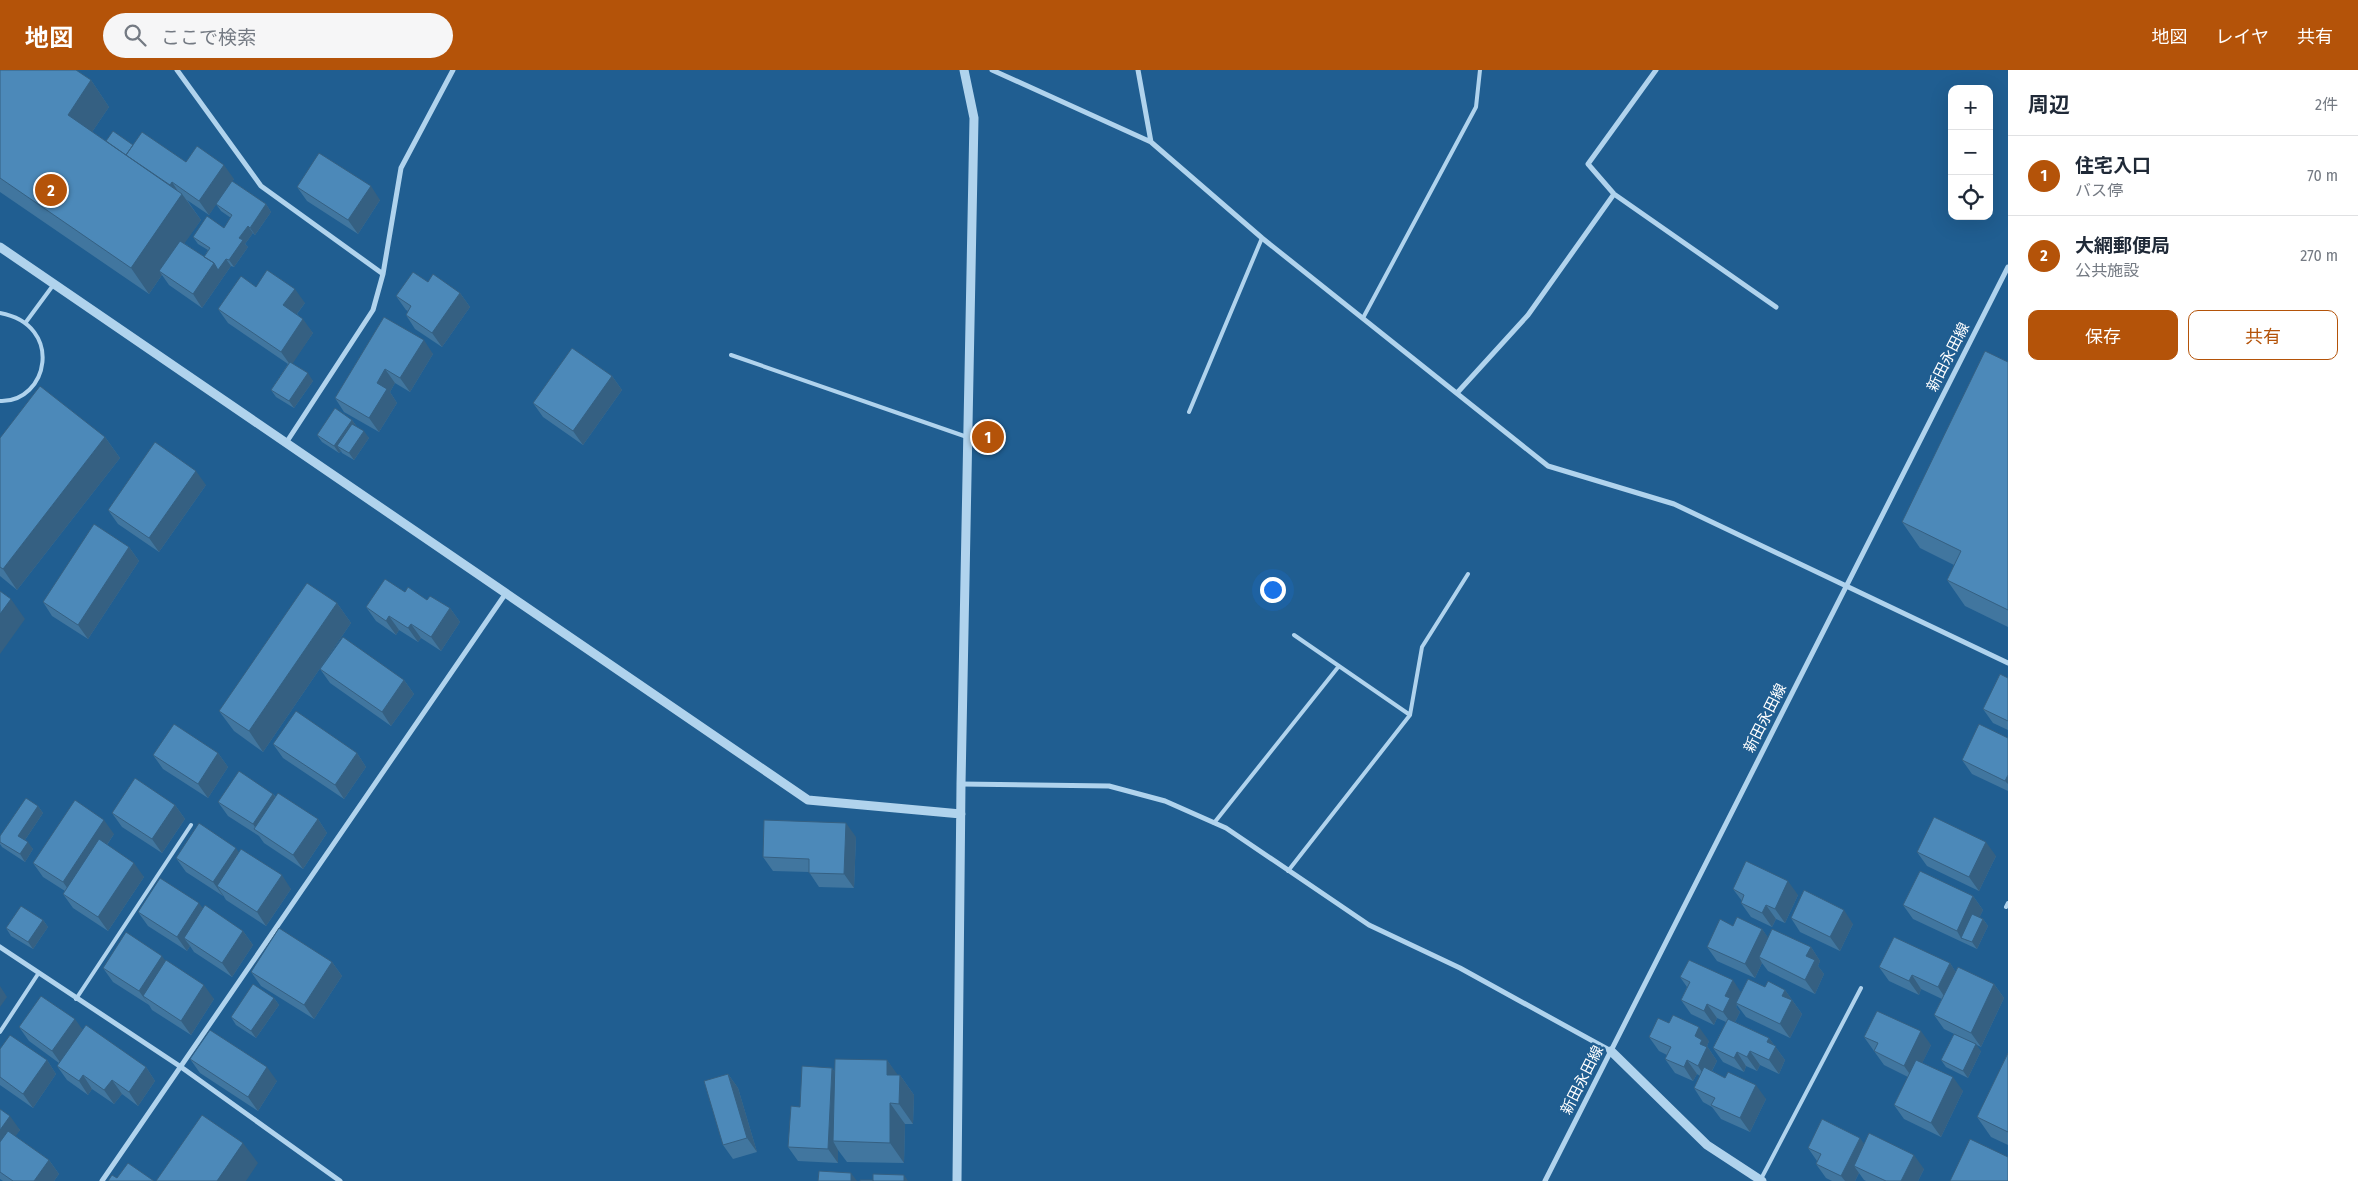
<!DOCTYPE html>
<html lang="ja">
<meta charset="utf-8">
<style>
body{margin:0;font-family:"Fira Sans Condensed","Noto Sans JP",sans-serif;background:#f6f6f7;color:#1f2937}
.controls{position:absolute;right:15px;top:15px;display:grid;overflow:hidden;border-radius:10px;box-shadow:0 5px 20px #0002}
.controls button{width:45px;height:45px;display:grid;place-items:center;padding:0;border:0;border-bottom:1px solid #e0e1e3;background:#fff;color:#1f2937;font:25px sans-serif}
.you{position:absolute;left:1272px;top:519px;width:18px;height:18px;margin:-12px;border:4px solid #fff;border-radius:50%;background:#1a73e8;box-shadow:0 0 0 8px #1a73e833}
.badge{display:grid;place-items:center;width:32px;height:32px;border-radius:50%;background:#b45309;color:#fff;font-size:16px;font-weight:700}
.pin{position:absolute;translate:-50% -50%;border:2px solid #fff;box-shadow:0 1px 5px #0006}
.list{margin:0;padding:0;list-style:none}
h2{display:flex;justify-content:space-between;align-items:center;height:65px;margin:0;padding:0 20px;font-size:21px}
h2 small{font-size:16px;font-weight:400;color:#747a83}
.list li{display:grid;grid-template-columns:32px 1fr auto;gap:15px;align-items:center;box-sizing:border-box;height:80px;padding:0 20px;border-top:1px solid #e0e1e3}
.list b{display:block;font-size:19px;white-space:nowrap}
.list p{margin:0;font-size:16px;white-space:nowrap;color:#747a83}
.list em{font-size:16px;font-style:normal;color:#747a83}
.actions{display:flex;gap:10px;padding:15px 20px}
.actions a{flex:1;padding:11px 0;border:1px solid #b45309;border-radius:10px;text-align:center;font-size:18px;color:#b45309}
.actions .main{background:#b45309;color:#fff}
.icon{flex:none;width:28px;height:28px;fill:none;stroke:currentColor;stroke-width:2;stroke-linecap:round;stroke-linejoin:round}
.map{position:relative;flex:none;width:2008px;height:1111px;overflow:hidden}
header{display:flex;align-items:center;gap:30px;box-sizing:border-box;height:70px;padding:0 25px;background:#b45309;color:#fff}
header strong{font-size:24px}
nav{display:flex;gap:28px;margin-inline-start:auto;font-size:18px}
.search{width:350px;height:45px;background:#f6f6f7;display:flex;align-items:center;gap:12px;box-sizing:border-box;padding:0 18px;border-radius:28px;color:#747a83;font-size:19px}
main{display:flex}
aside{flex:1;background:#fff}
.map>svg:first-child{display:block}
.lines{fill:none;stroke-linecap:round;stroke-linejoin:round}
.service{stroke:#b0d3ed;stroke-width:4}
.minor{stroke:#b0d3ed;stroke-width:5}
.tertiary{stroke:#b0d3ed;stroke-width:9}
.wall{fill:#41769f;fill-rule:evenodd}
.shaded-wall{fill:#356082}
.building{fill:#4c89b9;stroke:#356082}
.labels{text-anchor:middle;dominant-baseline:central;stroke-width:5;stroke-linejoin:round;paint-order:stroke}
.street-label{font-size:15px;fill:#fff;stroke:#205e91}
</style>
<header>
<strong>地図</strong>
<div class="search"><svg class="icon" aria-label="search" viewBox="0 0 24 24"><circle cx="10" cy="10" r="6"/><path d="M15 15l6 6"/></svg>ここで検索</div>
<nav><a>地図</a><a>レイヤ</a><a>共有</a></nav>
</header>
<main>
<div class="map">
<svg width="2008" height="1111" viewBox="0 0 2008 1111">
<rect width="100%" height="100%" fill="#205e91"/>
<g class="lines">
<!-- service -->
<path class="service" d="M0,243C65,255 48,333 0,331
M1363,248L1476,37L1480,0
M26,252L54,214
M731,285L967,367
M1189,342L1262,168
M1294,565L1410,645
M1214,753L1339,596
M1288,801L1410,645L1422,577L1468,504
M2006,837L2008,833
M76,929L191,755
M0,962L38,904
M1761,1109L1861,918"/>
<!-- minor -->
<path class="minor" d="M177,0L261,116L383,204
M992,0L1151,72L1262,168L1548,396L1674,434L2008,593
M1138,0L1151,72
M1656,0L1588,94L1614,124L1776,237
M1457,323L1528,245L1614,124
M286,373L373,240L383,204L401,98L453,0
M961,714L1109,716L1165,731L1226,758L1369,855L1460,898L1611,981
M0,877L181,997L340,1111
M102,1111L506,523
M1545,1111L2008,197"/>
<!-- tertiary -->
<path class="tertiary" d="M0,177L808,730L961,744
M1611,981L1707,1075L1762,1111
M957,1111L961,714L974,48L964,0"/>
</g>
<!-- wall -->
<path class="wall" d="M0,0L91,10L109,37L92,62L106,71L133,75L186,92L234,109L232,111L266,134L271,142L255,165L253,163L245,174L248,177L234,197L231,196L202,238L169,215L162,205L149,224L0,122ZM187,130L209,145L216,134L221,141L231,148L224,158L193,167L198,174L208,180L204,187L184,173L201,150Z
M297,117L380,130L358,164L307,131Z
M428,212L460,223L470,237L442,277L415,259L406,245L408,241L406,240L396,226Z
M256,217L305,233L297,244L313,263L292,293L313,311L294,338L276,327L271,320L288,294L228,253L218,239Z
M384,247L433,284L410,322L395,313L390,322L397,333L379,362L344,342L335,328Z
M2008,292V557L1965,536L1947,510L1954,495L1920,478L1902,452Z
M612,306L622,320L583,375L543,347L533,333Z
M352,350L357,357L369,368L354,390L342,383L341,381L339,383L322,372L317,365Z
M105,367L120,388L17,520L0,506V368Z
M206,415L159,482L118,454L108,440Z
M129,477L139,491L88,569L52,546L43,532Z
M405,522L450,538L460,552L441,581L421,568L418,572L399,560L396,565L376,551L366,537Z
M337,533L351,553L263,682L234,661L219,641Z
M320,599L404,610L414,624L391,656L330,613Z
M2008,608V660L1993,653L1983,639Z
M2008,668V721L1972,704L1962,690Z
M273,674L357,683L366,697L344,729L283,688Z
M218,683L228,697L208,728L163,699L153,685Z
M273,724L276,727L318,749L327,763L303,799L264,773L259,766L228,746L218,732Z
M175,735L185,749L162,783L122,757L112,743Z
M38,736L43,743L25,770L33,779L25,792L2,777L0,774V766Z
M114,764L107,775L144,807L108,861L73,838L63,824L65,821L43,807L33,793Z
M856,767L854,818L819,817L809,802L773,801L763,787Z
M239,782L291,819L266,856L226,830L223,825V826L186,802L176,788Z
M1917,782L1996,786L1979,821L1927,796Z
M1733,819L1798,825L1785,853L1776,849L1772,857L1751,847L1741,833L1742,831Z
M1973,826L1983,840L1979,848L1983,849L1988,856L1977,879L1913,849L1903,835Z
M203,839L243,861L253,875L232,907L194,882L190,876L187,881L148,856L138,842Z
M1791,848L1853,854L1840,881L1800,862Z
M43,850L48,857L33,879L11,866L6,858Z
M1733,856L1762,859L1768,868L1811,877L1820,891L1818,896L1824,904L1815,924L1768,901L1762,893L1755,908L1717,891L1707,877Z
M166,891L214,929L191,965L152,940L149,935L113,912L103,898Z
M332,892L342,906L314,949L261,916L251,902Z
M1950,893L1955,901L1994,914L2004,928L1981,977L1944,959L1934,945L1942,929L1921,919L1919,925L1889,911L1879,897Z
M1680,907L1741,922L1765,917L1785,920L1802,944L1790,968L1746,947L1737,935L1736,937L1740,942L1735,952L1769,968L1785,990L1779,1004L1760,995L1757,1001L1746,996L1744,1002L1723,992L1713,978L1726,952L1717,948L1714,955L1691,944L1681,930L1687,917Z
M274,928L279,935L256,968L236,955L231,947Z
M19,957L83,960L146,997L155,1011L138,1036L122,1024L114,1034L92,1019L88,1025L67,1010L57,996L59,993L29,971Z
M1649,967L1709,971L1707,976L1717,991L1712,1001L1766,1029L1750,1062L1721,1049L1712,1037L1703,1032L1694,1018L1700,1006L1697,1004L1693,1011L1675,1003L1665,989L1667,985L1659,981Z
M1864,967L1931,975L1922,993L1963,1021L1941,1067L1904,1049L1894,1035L1908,1007L1884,995Z
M0,979L47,990L56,1004L33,1038L0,1015Z
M1981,981L1968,1008L1946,997L1941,990Z
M2008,983V1075L1991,1067L1977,1047Z
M190,989L277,1011L258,1041L200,1003Z
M887,990L897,1005H900L914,1025L913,1054H905L904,1093L847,1092L838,1080V1093L798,1091L788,1077L800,1037L832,998L834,1001Z
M728,1004L738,1018L757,1082L733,1089L723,1075Z
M0,1039L20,1060L15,1066L49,1090L59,1104L54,1111H3L0,1109Z
M1864,1074L1924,1099L1918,1111H1866L1864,1110L1859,1103L1855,1111H1832L1826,1108L1816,1094L1817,1091L1808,1078Z"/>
<!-- shaded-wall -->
<path class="shaded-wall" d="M91,10L109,37L86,71L68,45Z
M224,95L234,109L209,145L199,131Z
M172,112L181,126L182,124L201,150L163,204L159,201L162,205L149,224L131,198L167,119Z
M371,116L380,130L358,164L348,150Z
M266,134L271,142L255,165L250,158Z
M248,156L253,163L245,174L248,177L234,197L229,190L239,168Z
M226,189L231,196L202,238L193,224L214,193Z
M295,219L305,233L293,249L283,235Z
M460,223L470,237L442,277L432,263Z
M303,249L313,263L291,296L281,282Z
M424,270L433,284L410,322L400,308Z
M385,299L395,313L390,322L397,333L379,362L369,348L377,313Z
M308,303L313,311L294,338L289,331Z
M612,306L622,320L583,375L573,361Z
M352,350L357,357L342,379L337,376L341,381L339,383L334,376Z
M364,361L369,368L354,390L349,383Z
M105,367L120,388L17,520L3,499Z
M196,401L206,415L159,482L149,468Z
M129,477L139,491L88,569L78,555Z
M11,529L25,549L0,584V544Z
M337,533L351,553L263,682L249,661Z
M450,538L460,552L441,581L431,567Z
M389,546L399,560L396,565L386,551Z
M411,554L421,568L418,572L408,558Z
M404,610L414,624L391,656L382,642Z
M218,683L228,697L208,728L198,714Z
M357,683L366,697L344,729L335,715Z
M2008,705V714L2005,711Z
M273,724L283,738L258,762L253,754Z
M175,735L185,749L162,783L152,769Z
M38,736L43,743L23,773L18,766Z
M318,749L327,763L303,799L293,785Z
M104,750L114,764L73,826L63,812Z
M846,753L856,767L854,818L844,804Z
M28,772L33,779L25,792L20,784Z
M1986,772L1996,786L1979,821L1969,807Z
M236,778L245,792L217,816L223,825V826L213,812Z
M134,793L144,807L108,861L98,847Z
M282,805L291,819L266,856L257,842Z
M1788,811L1798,825L1785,853L1775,839Z
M1973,826L1983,840L1968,871L1961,868L1957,861Z
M199,833L209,847L184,868L190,876L187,881L177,867Z
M1766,835L1776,849L1772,857L1762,843Z
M1844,840L1853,854L1840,881L1830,867Z
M1983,849L1988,856L1977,879L1972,872Z
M43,850L48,857L33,879L28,872Z
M1762,859L1772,873L1759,887L1762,893L1755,908L1745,894Z
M243,861L253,875L232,907L222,893Z
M1811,877L1820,891L1818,896L1824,904L1815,924L1805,910L1806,886Z
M162,886L172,900L143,926L149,935L139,921Z
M332,892L342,906L314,949L304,935Z
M1950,893L1959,907L1948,932L1938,917Z
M1912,905L1921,919L1919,925L1909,911Z
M1733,910L1742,924L1736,933L1737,935L1736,937L1740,942L1733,956L1723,942L1725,926Z
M1994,914L2004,928L1981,977L1971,963Z
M204,915L214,929L191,965L181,951Z
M0,916L7,927L0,937Z
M1785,920L1802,944L1790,968L1780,954L1782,926Z
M274,928L279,935L256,968L251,961Z
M1707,934L1717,948L1714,955L1704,941Z
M75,949L85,963L62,995L52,981Z
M1699,957L1709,971L1707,976L1717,991L1707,1010L1698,996L1695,966Z
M1921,961L1931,975L1914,1010L1904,996Z
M1769,968L1785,990L1779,1004L1769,990L1767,972Z
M1976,974L1981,981L1968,1008L1963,1001Z
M1750,981L1760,995L1757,1001L1747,987Z
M1737,982L1746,996L1744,1002L1734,988Z
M47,990L56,1004L33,1038L23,1024Z
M887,990L900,1008V1005L914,1025L913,1054L899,1034L887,1005Z
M1687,990L1697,1004L1693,1011L1684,997Z
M146,997L155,1011L138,1036L129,1022Z
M267,997L277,1011L258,1041L248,1027Z
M832,998L842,1012L833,1071L838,1080V1093L828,1079Z
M728,1004L738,1018L757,1082L747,1068Z
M83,1005L92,1019L88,1025L79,1011Z
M1953,1007L1963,1021L1941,1067L1931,1053Z
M112,1010L122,1024L114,1034L104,1020Z
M1756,1015L1766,1029L1750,1062L1740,1048Z
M890,1033L905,1054L904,1093L890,1073Z
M10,1046L20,1060L0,1088V1060Z
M1860,1068L1870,1082L1854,1096L1859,1103L1855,1111H1845L1841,1106Z
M243,1073L258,1093L246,1111H217Z
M1914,1085L1924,1099L1918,1111H1901Z
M49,1090L59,1104L54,1111H34Z
M851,1103L857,1111H851Z
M904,1105L908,1111H904Z"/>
<!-- building -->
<path class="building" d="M0,0H76L91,10L68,45L182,124L131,198L0,108Z
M113,61L133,75L126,85L106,71Z
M142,62L186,92L197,76L224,95L199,131L172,112L170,115L126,85Z
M319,83L371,116L348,150L297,117Z
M232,111L266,134L250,158L248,156L239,168L243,170L229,190L226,189L218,200L214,193L204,187L210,178L193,167L207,146L224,158L232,145L216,134Z
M180,171L214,193L193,224L159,201Z
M267,200L295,219L283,235L303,249L281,282L218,239L241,206L256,217Z
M413,202L428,212L433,204L460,223L432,263L406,245L411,236L396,226Z
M384,247L424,270L400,308L385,299L377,313L387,319L369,348L335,328Z
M572,278L612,306L573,361L533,333Z
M1985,281L2008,292V540L1947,510L1961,481L1902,452Z
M290,292L308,303L289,331L271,320Z
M40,316L105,367L3,499L0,497V368Z
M335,338L352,350L334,376L317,365Z
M352,354L364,361L349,383L337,376Z
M155,372L196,401L149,468L108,440Z
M94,454L129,477L78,555L43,532Z
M385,509L405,522L408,517L427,530L430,526L450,538L431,567L411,554L408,558L389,546L386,551L366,537Z
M307,513L337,533L249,661L219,641Z
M0,521L11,529L0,544Z
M343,567L404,610L382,642L320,599Z
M2000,604L2008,608V651L1983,639Z
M296,641L357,683L335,715L273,674Z
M174,654L218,683L198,714L153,685Z
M1979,654L2008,668V705L2005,711L1962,690Z
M239,701L273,724L253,754L218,732Z
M135,708L175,735L152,769L112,743Z
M278,723L318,749L293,785L254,759Z
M26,728L38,736L18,766L28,772L20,784L0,772V766Z
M75,730L104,750L63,812L33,793Z
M1934,747L1986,772L1969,807L1917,782Z
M764,750L846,753L844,804L809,803V789L763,787Z
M199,753L236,778L213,812L176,788Z
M99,769L134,793L98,847L63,824Z
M241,779L282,805L257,842L217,816Z
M1746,791L1788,811L1775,839L1766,835L1762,843L1741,833L1744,825L1733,819Z
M1920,801L1973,826L1957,861L1903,835Z
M160,808L199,833L177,867L138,842Z
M1804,820L1844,840L1830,867L1791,848Z
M205,835L243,861L222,893L184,868Z
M21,836L43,850L28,872L6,858Z
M1972,844L1983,849L1972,872L1961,868Z
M1737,847L1762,859L1745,894L1707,877L1720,849L1733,856Z
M279,858L332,892L304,935L251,902Z
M1772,859L1811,877L1806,886L1815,890L1805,910L1759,887Z
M126,862L162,886L139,921L103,898Z
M1894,867L1950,893L1938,917L1912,905L1909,911L1879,897Z
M166,890L204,915L181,951L143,926Z
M1689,890L1733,910L1725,926L1730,928L1723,942L1707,934L1704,941L1681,930L1690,912L1680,907Z
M1958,897L1994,914L1971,963L1934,945Z
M1748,909L1765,917L1768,911L1785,920L1782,926L1792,930L1780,954L1736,933Z
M253,914L274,928L251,961L231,947Z
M41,926L75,949L52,981L19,957Z
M1877,941L1921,961L1904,996L1874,981L1878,973L1864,967Z
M1673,945L1699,957L1695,966L1702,970L1700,974L1707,977L1698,996L1687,990L1684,997L1665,989L1671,977L1649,967L1658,948L1669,953Z
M1728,949L1769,968L1767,972L1776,976L1769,990L1750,981L1747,987L1737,982L1734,988L1713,978Z
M86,955L146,997L129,1022L112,1010L104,1020L83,1005L79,1011L57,996Z
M210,960L267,997L248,1027L190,989Z
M1954,964L1976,974L1963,1001L1941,990Z
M10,965L47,990L23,1024L0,1007V979Z
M2008,983V1062L1977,1047Z
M835,989L887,990V1005H900L899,1034L890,1033V1073L833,1071Z
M1916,990L1953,1007L1931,1053L1894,1035Z
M802,996L832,998L828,1079L788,1077L791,1036L800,1037Z
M1704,997L1725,1008L1728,1002L1756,1015L1740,1048L1711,1035L1715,1028L1694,1018Z
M728,1004L747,1068L723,1075L704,1011Z
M0,1039L10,1046L0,1060Z
M202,1045L243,1073L217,1111H156Z
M1822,1049L1860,1068L1841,1106L1816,1094L1821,1084L1808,1078Z
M8,1061L49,1090L34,1111H13L0,1102V1072Z
M1869,1063L1914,1085L1901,1111H1886L1854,1096Z
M1970,1069L2008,1087V1111H1950Z
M128,1093L154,1111H108L112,1105L117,1108Z
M819,1101L851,1103V1111H818Z
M873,1104L904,1105V1111H873Z
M860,1110H873V1111H860Z"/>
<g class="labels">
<!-- street labels -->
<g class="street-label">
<text transform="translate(1948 287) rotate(-63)">新田永田線</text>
<text transform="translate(1765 648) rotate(-63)">新田永田線</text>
<text transform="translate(1582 1010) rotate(-63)">新田永田線</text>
</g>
</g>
</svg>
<div class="controls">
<button>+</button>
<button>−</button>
<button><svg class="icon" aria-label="locate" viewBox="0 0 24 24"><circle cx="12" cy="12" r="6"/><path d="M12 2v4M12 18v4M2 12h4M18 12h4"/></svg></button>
</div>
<div class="you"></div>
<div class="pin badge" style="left:988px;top:367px">1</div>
<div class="pin badge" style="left:51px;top:120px">2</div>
</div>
<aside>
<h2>周辺<small>2件</small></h2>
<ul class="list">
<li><span class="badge">1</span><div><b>住宅入口</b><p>バス停</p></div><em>70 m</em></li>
<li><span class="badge">2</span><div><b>大網郵便局</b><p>公共施設</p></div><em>270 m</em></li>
</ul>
<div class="actions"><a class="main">保存</a><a>共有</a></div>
</aside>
</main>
